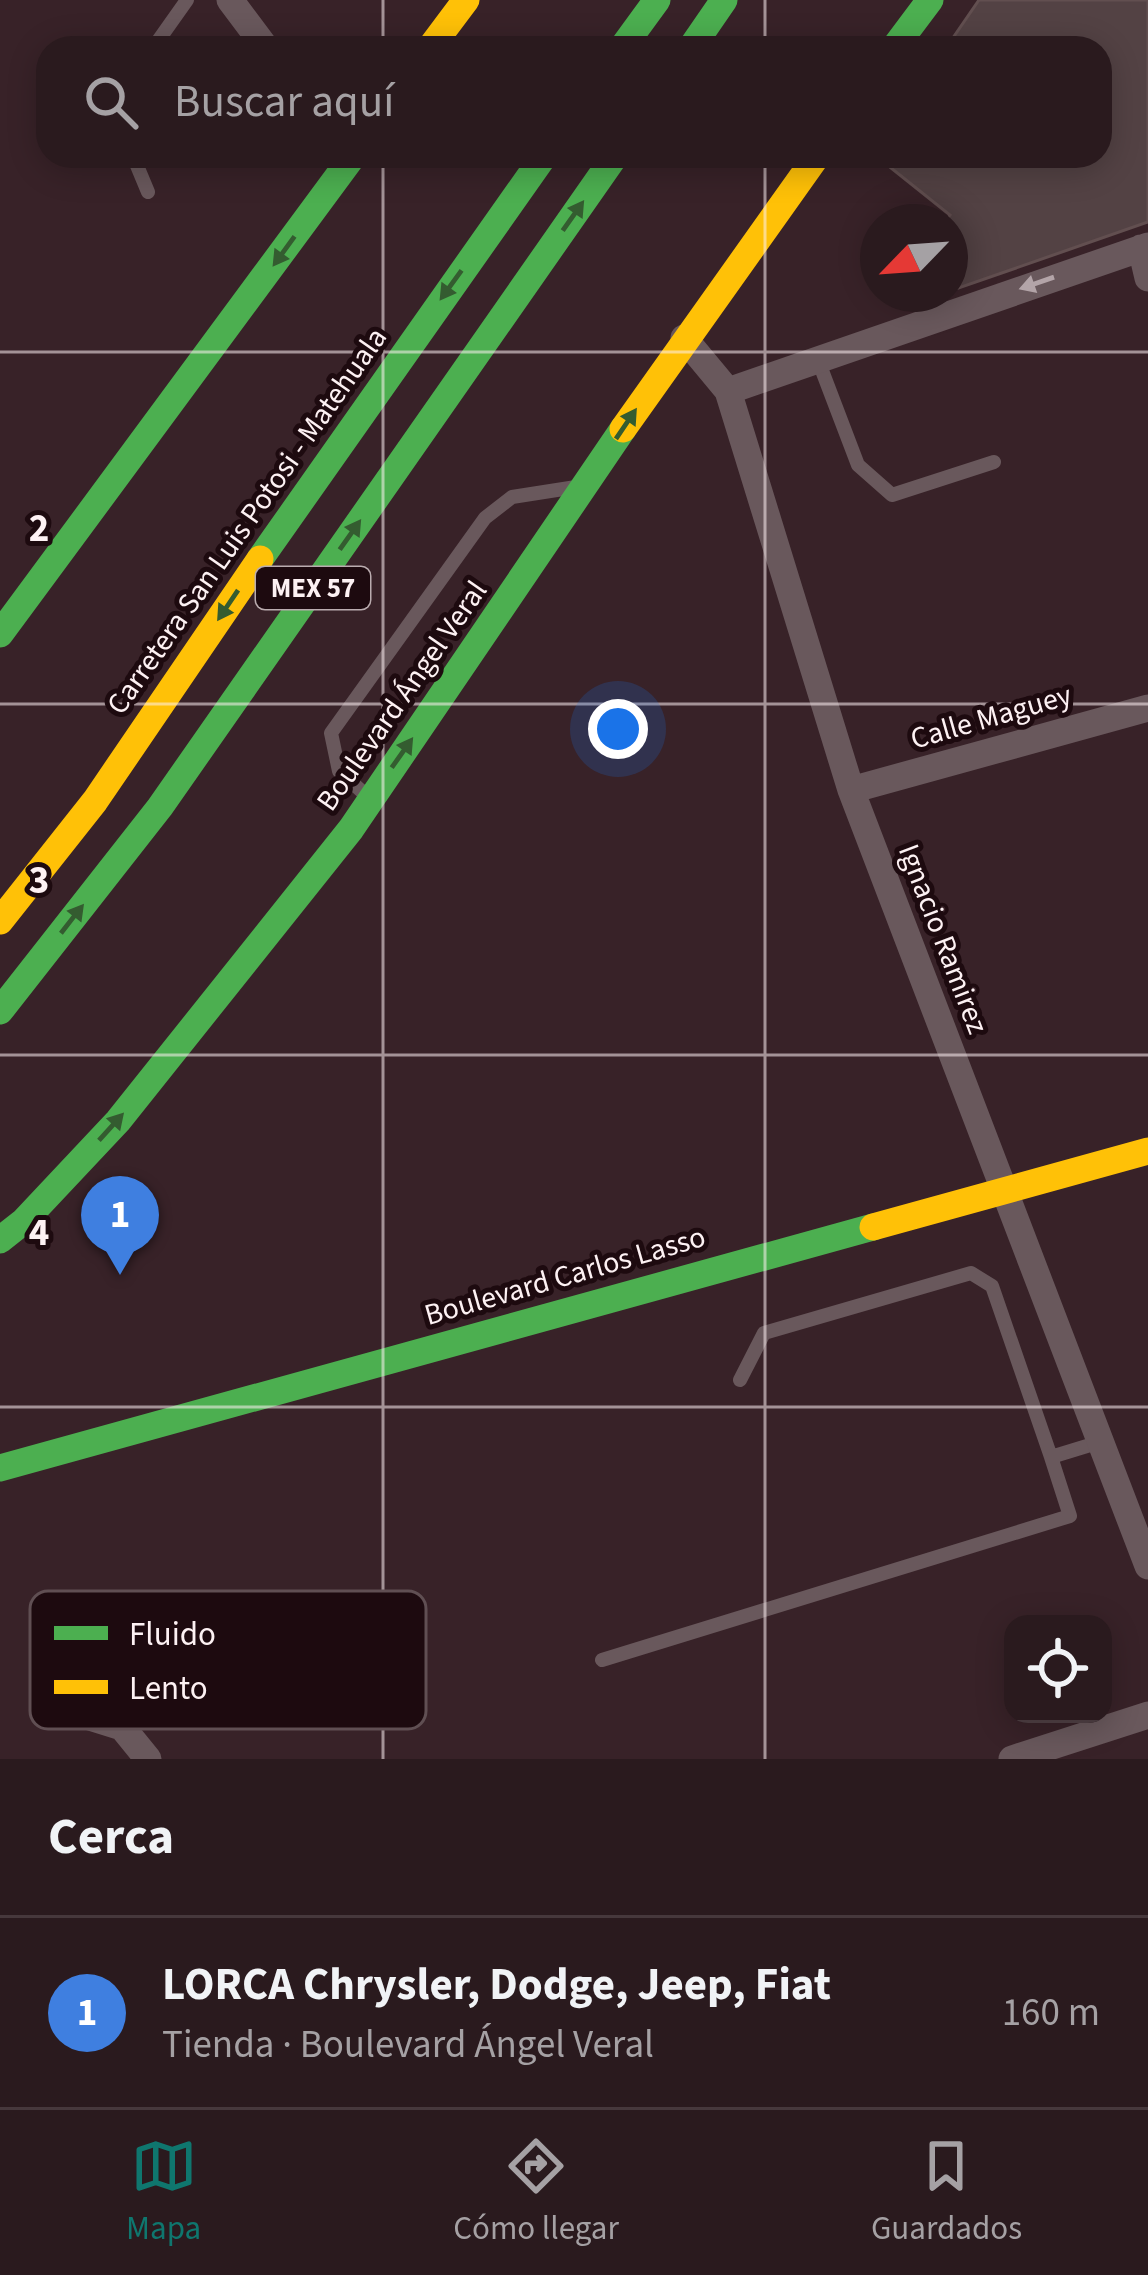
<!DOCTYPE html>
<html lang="es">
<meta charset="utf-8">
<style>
body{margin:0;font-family:"Source Sans 3",sans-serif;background:#36272b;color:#f1f3f6}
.controls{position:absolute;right:36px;bottom:36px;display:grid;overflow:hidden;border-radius:24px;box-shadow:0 6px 30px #0003}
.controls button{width:108px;height:108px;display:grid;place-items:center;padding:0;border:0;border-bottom:3px solid #46383c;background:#2a1a1e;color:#f1f3f6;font:60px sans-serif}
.compass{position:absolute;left:860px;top:204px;width:108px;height:108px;border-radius:50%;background:#2a1a1e;box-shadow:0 6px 30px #0003;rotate:245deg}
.you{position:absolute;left:618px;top:729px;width:42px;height:42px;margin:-30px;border:9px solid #fff;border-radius:50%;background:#1a73e8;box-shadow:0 0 0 18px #1a73e833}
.badge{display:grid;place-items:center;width:78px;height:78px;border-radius:50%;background:#0f766e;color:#fff;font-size:39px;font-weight:700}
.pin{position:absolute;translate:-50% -99px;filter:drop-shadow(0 3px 6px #0008)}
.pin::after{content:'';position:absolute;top:63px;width:42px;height:36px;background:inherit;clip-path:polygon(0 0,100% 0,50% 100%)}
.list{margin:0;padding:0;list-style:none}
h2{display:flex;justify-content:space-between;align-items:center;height:156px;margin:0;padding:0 48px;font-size:51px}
h2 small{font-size:39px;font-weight:400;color:#a5a1a4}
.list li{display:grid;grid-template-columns:78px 1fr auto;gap:36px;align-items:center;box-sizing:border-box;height:192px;padding:0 48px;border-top:3px solid #46383c}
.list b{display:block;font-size:45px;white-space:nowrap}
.list p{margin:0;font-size:39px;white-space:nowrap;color:#a5a1a4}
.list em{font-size:39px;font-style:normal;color:#a5a1a4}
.icon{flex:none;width:66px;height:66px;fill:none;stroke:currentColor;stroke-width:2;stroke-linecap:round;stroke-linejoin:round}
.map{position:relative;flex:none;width:1148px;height:1759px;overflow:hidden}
.search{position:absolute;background:#2a1a1e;box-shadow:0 6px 30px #0003;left:36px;right:36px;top:36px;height:132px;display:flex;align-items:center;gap:30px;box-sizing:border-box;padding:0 42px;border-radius:36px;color:#a5a1a4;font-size:45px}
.sheet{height:348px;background:#2a1a1e}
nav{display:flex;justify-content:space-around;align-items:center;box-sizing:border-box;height:168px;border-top:3px solid #46383c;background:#2a1a1e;font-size:33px;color:#a5a1a4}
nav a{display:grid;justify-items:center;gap:6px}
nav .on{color:#0f766e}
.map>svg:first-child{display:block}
.building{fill:#534244;stroke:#624f50;stroke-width:3}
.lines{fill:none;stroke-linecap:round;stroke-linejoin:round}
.lane{stroke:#69585c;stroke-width:14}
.street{stroke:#69585c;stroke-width:27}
.fast{stroke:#4caf50;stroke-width:27}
.slow{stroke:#ffc107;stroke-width:27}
.oneway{fill:#345c30}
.oneway2{fill:#b3a4a8}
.grid{fill:none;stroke:#fdf1f3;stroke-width:3;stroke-opacity:0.55}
.labels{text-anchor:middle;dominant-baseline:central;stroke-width:10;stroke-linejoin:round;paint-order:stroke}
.shield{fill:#1d0a0f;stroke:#baacaf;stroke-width:3}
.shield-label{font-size:27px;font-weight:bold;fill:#fdf1f3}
.street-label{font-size:30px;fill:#fdf1f3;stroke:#1d0a0f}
.key{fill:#1d0a0f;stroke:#604f53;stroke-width:3}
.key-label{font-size:33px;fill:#fdf1f3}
.grid-label{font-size:39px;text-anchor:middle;font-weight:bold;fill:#fdf1f3;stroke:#1d0a0f;stroke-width:10;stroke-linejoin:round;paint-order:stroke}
</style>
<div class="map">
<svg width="1148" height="1759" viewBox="0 0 1148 1759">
<rect width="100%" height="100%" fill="#382228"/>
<!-- building -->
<path class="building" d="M979,0H1148V222L950,291V222H945L950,215L876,156H1100V48H946Z"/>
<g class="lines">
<!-- lane -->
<path class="lane" d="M153,48L187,0
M133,156L148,192
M818,360L858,465L892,495L994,462
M367,796L339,771L331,733L485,518L512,497L576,487
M740,1380L764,1333L971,1273L992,1286L1051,1457
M602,1660L1070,1516L1051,1457L1100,1442"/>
<!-- street -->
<path class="street" d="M230,0L266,48
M1141,248L1148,278
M684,338L728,391L851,790L1148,1566
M728,391L1148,246
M851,790L1148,708
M55,1706L122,1727L148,1759
M1012,1759L1148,1715"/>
<!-- fast -->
<path class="fast" d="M622,48L657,0
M691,48L724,0
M894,48L930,0
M260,559L544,156
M0,634L353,156
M0,1011L160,807L615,156
M0,1240L24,1221L118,1121L351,829L623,429
M0,1468L873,1227"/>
<!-- slow -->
<path class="slow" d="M430,48L466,0
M623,429L817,156
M0,921L95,801L260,559
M873,1227L1148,1151"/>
</g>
<!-- one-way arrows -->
<defs><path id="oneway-solid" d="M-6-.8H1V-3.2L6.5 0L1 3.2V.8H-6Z" transform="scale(3)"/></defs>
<g class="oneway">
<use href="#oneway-solid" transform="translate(573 216) rotate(-55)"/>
<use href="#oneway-solid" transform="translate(284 251) rotate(126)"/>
<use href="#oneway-solid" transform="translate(451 285) rotate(126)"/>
<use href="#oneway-solid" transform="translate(626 424) rotate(-56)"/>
<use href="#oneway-solid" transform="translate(350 535) rotate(-55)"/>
<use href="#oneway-solid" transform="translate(228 605) rotate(124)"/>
<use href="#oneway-solid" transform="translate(402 753) rotate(-55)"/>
<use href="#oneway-solid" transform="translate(72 919) rotate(-52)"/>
<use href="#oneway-solid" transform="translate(111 1127) rotate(-48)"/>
</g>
<use class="oneway2" href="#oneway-solid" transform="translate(1037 283) rotate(161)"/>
<!-- grid -->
<path class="grid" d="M383,0V48M765,0V48M383,156V1759M765,156V1759M0,352H1148M0,704H1148M0,1055H1148M0,1407H1148"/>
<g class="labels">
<!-- shield labels -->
<rect class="shield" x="256" y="567" width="114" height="42" rx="9"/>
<g class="shield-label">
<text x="313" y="588">MEX 57</text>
</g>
<!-- street labels -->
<g class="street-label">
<text transform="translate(247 521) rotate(-55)">Carretera San Luis Potosi - Matehuala</text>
<text transform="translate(402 696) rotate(-55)">Boulevard Ángel Veral</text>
<text transform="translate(991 717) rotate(-16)">Calle Maguey</text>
<text transform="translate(943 939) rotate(69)">Ignacio Ramirez</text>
<text transform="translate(565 1276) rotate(-16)">Boulevard Carlos Lasso</text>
</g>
</g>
<!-- legend -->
<rect x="30" y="1591" width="396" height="138" rx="18" class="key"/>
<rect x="54" y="1626" width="54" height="14" fill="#4caf50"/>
<rect x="54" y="1680" width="54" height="14" fill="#ffc107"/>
<g class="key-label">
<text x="129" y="1645">Fluido</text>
<text x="129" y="1699">Lento</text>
</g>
<g class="grid-label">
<text x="39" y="541">2</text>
<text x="39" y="893">3</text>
<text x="39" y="1245">4</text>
</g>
</svg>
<div class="controls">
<button><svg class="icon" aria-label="locate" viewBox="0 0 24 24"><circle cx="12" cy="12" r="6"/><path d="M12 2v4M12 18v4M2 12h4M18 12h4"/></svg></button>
</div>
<svg class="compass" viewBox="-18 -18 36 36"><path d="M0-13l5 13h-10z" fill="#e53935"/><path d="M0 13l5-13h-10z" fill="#a5a1a4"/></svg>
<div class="you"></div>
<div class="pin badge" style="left:120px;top:1275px;background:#3f7fe0">1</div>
<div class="search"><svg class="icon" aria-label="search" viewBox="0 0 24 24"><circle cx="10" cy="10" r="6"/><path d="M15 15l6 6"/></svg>Buscar aquí</div>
</div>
<section class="sheet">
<h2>Cerca<small></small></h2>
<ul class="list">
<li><span class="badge" style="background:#3f7fe0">1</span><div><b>LORCA Chrysler, Dodge, Jeep, Fiat</b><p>Tienda · Boulevard Ángel Veral</p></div><em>160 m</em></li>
</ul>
</section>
<nav>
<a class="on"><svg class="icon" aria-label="map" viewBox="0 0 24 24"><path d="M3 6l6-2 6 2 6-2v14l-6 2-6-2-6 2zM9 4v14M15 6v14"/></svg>Mapa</a>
<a><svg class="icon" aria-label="directions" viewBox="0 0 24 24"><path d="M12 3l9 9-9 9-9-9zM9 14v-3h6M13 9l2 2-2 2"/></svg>Cómo llegar</a>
<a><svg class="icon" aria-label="saved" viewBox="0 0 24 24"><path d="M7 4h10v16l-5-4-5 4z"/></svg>Guardados</a>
</nav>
